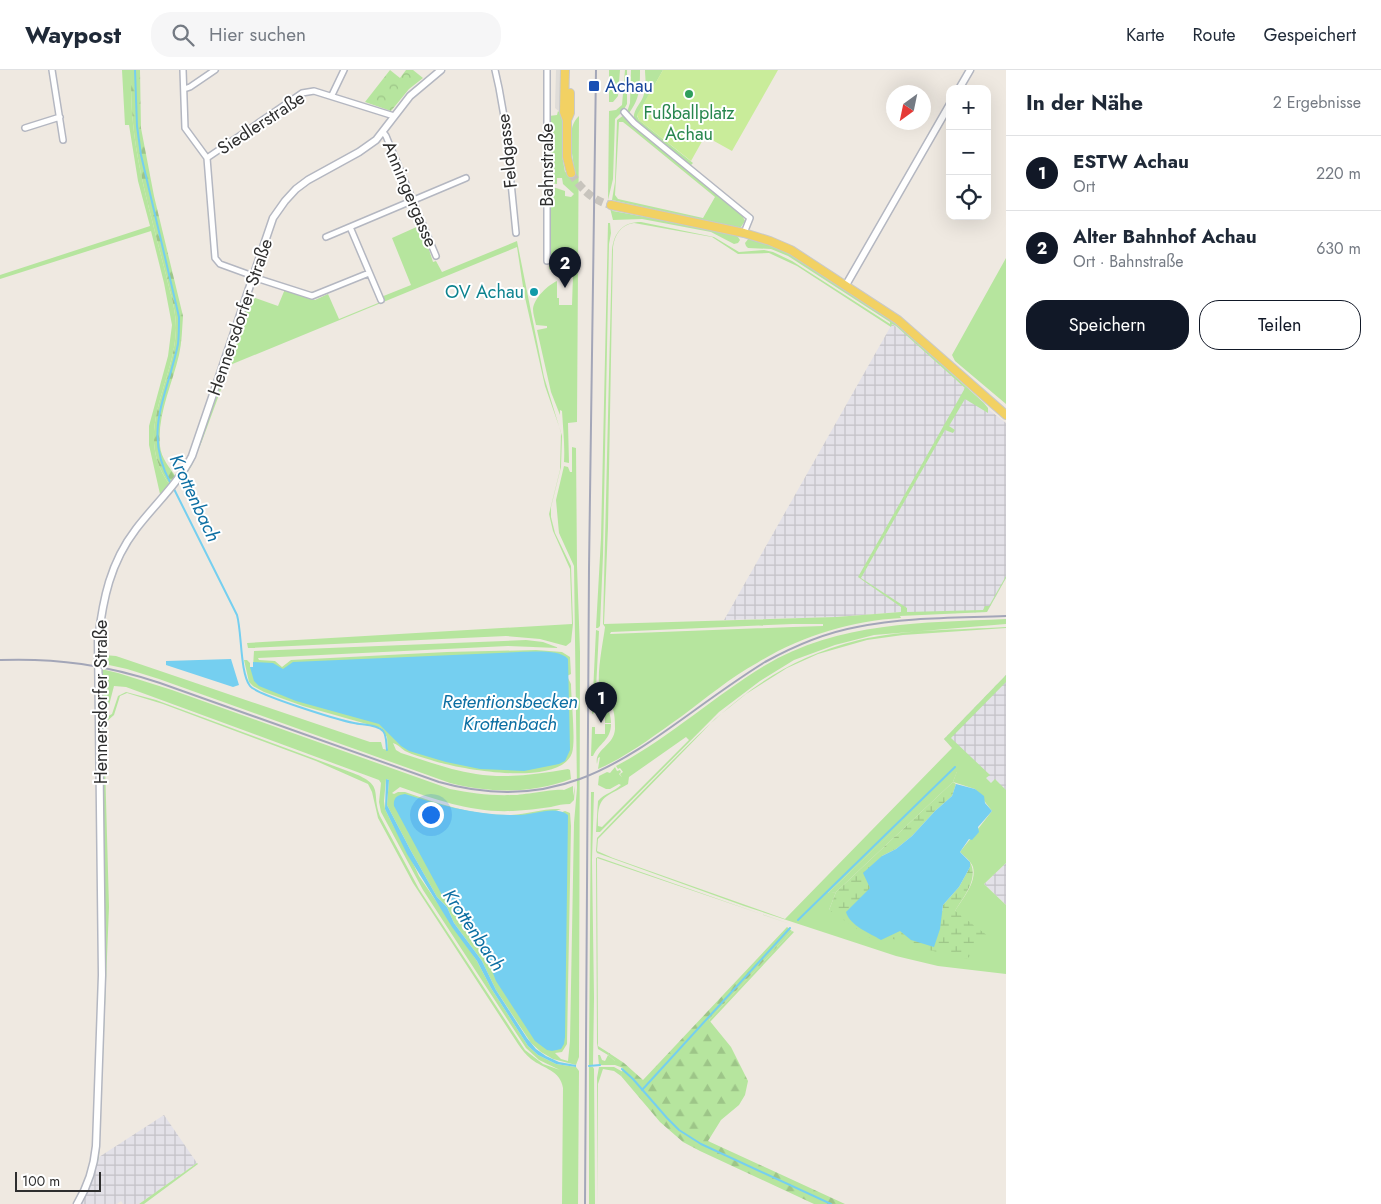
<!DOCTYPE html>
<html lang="de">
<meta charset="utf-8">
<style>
body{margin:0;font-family:Jost,sans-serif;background:#f6f6f7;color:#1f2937}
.controls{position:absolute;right:15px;top:15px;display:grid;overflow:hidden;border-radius:10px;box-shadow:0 5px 20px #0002}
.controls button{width:45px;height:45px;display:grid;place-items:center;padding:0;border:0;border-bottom:1px solid #e0e1e3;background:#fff;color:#1f2937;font:25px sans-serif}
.compass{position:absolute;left:886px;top:15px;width:45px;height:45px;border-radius:50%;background:#fff;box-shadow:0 5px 20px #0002;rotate:213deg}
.scale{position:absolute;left:15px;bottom:12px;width:86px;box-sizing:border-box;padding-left:5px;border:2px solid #2e2e2e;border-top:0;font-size:14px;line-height:18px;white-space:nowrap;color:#2e2e2e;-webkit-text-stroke:4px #fff;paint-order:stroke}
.you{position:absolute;left:430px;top:744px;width:18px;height:18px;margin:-12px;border:4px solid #fff;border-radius:50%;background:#1a73e8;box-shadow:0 0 0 8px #1a73e833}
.badge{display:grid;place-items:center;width:32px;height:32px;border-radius:50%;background:#111827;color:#fff;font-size:16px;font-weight:700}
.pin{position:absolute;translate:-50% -41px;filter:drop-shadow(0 1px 2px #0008)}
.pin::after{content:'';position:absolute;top:26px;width:18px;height:15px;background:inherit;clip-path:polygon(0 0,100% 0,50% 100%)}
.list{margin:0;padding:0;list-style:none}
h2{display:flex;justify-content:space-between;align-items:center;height:65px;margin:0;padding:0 20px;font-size:21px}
h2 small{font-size:16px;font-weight:400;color:#747a83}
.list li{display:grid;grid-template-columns:32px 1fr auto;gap:15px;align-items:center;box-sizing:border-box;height:75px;padding:0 20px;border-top:1px solid #e0e1e3}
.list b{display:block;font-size:19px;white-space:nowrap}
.list p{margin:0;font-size:16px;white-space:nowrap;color:#747a83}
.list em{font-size:16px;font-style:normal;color:#747a83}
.actions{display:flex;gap:10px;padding:15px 20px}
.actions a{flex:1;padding:11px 0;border:1px solid #111827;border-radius:20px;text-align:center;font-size:18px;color:#111827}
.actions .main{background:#111827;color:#fff}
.icon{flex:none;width:28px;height:28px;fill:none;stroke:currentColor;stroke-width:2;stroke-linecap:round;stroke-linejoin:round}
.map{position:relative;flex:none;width:1006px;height:1134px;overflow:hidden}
header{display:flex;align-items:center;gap:30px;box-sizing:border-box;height:70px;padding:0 25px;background:#fff;border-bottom:1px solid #e0e1e3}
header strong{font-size:24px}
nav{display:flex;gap:28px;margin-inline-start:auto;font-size:18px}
.search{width:350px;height:45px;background:#f6f6f7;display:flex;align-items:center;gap:12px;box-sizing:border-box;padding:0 18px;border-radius:20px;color:#747a83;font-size:19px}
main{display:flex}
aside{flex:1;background:#fff}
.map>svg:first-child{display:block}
.industrial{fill:url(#industrial-grid)}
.grass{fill:#b6e59e;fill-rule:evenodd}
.forest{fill:url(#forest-firs)}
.wetland{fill:url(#wetland-marsh)}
.park{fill:url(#park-crowns)}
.pitch{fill:#c9ec9a}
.plaza{fill:#dfdcd8}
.water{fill:#75cff0}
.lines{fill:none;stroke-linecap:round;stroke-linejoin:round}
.stream{stroke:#75cff0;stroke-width:2}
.primary-tunnel{stroke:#c8c4bd;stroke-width:8;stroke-dasharray:8 4;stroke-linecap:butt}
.minor-casing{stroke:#b4b7c1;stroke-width:8}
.tertiary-casing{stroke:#b4b7c1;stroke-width:9}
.primary-casing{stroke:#c9c9c9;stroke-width:10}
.minor{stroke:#fff;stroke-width:5}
.tertiary{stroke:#fff;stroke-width:6}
.primary{stroke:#f2d163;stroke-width:8}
.rail{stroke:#a3a6b8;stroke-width:2}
.transit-dot{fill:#1a4fb4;stroke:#fff;stroke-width:2}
.leisure-dot{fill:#2e9e5b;stroke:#fff;stroke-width:2}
.culture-dot{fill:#0f9aa8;stroke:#fff;stroke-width:2}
.labels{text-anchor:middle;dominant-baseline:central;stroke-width:4;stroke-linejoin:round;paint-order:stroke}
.transit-label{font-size:18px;fill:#164399;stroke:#fff;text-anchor:start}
.leisure-label{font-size:18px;fill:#27864d;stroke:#fff}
.street-label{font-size:18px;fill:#2e2e2e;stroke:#fff}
.culture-label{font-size:18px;fill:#0d838f;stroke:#fff;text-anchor:end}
.water-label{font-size:19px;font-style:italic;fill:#0d6fa3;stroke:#fff}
</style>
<header>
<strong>Waypost</strong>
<div class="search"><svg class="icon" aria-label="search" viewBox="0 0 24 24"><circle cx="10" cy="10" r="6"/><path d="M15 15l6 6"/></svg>Hier suchen</div>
<nav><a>Karte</a><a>Route</a><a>Gespeichert</a></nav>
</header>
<main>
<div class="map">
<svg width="1006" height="1134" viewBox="0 0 1006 1134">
<defs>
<pattern id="industrial-grid" width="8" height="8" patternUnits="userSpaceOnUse" patternTransform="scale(1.25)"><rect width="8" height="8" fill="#e3e1e8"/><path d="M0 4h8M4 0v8" fill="none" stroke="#c3c1c7"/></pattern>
<pattern id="forest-firs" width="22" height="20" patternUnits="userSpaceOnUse" patternTransform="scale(1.25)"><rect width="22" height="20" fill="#b6e59e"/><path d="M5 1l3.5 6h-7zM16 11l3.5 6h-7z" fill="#9dc588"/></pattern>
<pattern id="wetland-marsh" width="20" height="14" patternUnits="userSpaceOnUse" patternTransform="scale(1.25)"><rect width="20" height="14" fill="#b6e59e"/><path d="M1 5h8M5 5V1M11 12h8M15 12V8" fill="none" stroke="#9dc588"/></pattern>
<pattern id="park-crowns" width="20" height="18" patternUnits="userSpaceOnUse" patternTransform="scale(1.25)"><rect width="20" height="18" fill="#b6e59e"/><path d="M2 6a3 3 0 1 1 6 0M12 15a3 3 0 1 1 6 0" fill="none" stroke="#9dc588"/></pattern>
</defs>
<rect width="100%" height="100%" fill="#efe9e1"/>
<!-- industrial -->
<path class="industrial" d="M892,254L904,262L988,339L1006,353V508L987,542L902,545L901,542L836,547L724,550Z
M1006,605V731L944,669Z
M1006,793V835L984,814Z
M164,1045L197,1093L139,1134H123L121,1131L117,1134H81L94,1105L99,1087Z"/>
<!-- grass -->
<path class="grass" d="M122,0H131C131,18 131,36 133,53C136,85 144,119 152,150C157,171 163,192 168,213C172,228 176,243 176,258C175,313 131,363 170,415L160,424L149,375V356L168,286L172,255L164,213L151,161L0,209V205L150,156L138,111L129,55H125Z
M609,0H620L618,26L613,32H609Z
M625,0H627V34L623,41L615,49L613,109L608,130L609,41L616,40L622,35Z
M631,0H640C640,17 640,29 629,43L627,42L630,33Z
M645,0H663L637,46L639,50L693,93L690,96L634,50C632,40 642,33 644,24C647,17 645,7 645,0Z
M558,41L562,45V85L565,102L568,103L574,100C573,83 565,59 579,46L577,352L568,353L569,393L564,392C565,375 563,358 562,341L560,340V345L551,322L537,260L547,258V256L536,255C535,250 533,244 533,239C534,228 548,215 557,211V228H559V235H572L573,205H561L549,199V188L551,187L549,162L551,161V151L549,150L551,125L549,124V118L553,117L565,121V126L571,127L574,124L563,114L562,108H557V114L549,113L551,109V99L549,98V83H551V73L549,72L551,70V60L549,59V46L557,45Z
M624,45L631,54L742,145L745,151L741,157L736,158L612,130L615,112L617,50ZM619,52H623L633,60L715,127L703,148L618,129L615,125Z
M610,138L613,141L733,163L738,167L740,170L738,173L734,174L711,162L642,149L613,150Z
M641,152L714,167L739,182L764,180L773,182L792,191L890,254V252L788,186L771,179L748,178L746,176L745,173L749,168L774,176L791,184L894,251L984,333L988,338V343L965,329L949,356L955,360L953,363L945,360L861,508L907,538V542L983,540L985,536H989L1006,506V508L987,542L900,546L901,548C850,551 801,566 757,593C730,608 706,628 682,646C655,665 628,686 598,699L600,687L598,688L597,694C594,679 614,676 615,659C615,650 615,639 609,632C606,628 602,625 600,620C596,605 603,573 605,557L603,554L612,180C614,162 623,152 641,152ZM634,153L712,167L738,184L769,183L797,196L891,257L892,254L896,256L965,318L858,507L901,537V542L836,547L604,554L608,457L613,177C615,164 621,155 634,153ZM793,554H823V556L793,557L610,564L611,562Z
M608,153H610L611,163L609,174L603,485L600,556L598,558H596L601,468Z
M421,155L433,192L436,191L442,202L517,171L544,307L562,366L561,397L551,437V447L555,463L571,496L573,554L571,572L566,576L540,569L506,566L248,578L247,573L572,554L570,499L553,461L549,444L560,400L561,362L545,316L524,223L517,177L230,295L202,371L192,395L181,413L179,411L197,380L202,368L250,226L278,236L285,219L315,230L328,224L339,249L383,231L381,227L411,215L392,168Z
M1006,188V334L955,291L952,285Z
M572,377L576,378L577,496L580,582L579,987L576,995L553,989L541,982L531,973L496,920L482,891L454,853L447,837L437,827L411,781L387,735L389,710L386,709L384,731L385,739C396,762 409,783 419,806L477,891L491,918L528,976L538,985L556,994L576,997L579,1001L578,1134H562L563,1018C560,1000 544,999 531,989C526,985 522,980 518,974L413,813L378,748L372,722L368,714L316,691L163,634L127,623L120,626L114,645L106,652L104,658L109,837L99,1087L97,1095L105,858L102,652L103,649L112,644L118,626L126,622L156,630L353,703C386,716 370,723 381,748L419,819L525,980L543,994L560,1000L539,990L526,978L423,820L381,742L379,732L381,713L379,710L126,617L114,616L108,639L104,640L102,636L101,599L118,603L172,620L450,719C471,723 491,726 513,725C524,725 557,718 564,720L573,716V726L575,716L574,730L570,734C563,734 558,735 551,737C538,739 526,740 513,741C473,743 437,730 400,717L392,723L394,724L398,722H405C439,734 474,746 511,745C528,744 544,738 561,739L553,742L554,745L565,741L570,743L571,756L567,974L562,982L555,983L561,989L568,991L570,971L574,753L577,718L574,496L559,463L556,430L564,396L568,397L570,402H572Z
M1006,549V554L874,565L835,575L794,590L760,611L719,642L600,762H596L598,731C605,723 614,722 621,715L619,714L610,719H606L598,715L599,706L607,702L610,703L615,697L617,701L620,700L621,702L619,704L622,707L620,704L623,702L620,698L618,699L616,696C669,668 713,627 764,596C839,551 923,553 1006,549ZM686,667L689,670L602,757L598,756C597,725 605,728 628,714L629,707Z
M1006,557V558L903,565L867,570L818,584L787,598L746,624L715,649L598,769L597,781L613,788L785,849L952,678L944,669L1006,605V612L951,668L990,705L986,708L991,713L995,709L1006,720V793L984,814L1006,835V904L938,896L896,886L744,836L597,783L596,781L597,768C622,742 648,715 674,689C731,632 777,590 859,570C906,559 958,560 1006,557ZM957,701L953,712L975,719L992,741L960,782C964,786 971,791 973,797C977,813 962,829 955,841L829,840L836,822L828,823Z
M596,560L599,561L596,619C600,632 611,636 611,653H605V643H600V640H594V643L592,644Z
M526,570L543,572L559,578L508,576L258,588L259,590L275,591L282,597L291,590L447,582L536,580L562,582L570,587L571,604L567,606L571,614C571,628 576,671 572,683C560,718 457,699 431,690C422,687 413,685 405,681C401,678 397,674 393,673L396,680L401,683C426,691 450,700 476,704C507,709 538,704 568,699L570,700L571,709C532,724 490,723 450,713L159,609L127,599L100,593L104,585L116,586L370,672H381L383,679L388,680L387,667L381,658L303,636L264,622L253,616L249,612L244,590H247L250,593V597H253L254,581Z
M605,654H611C611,670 599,673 593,686H591L592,657H595V664H605Z
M591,722H594L592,790L594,928L593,995H589V993Z
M598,787L790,854L597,788L598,976L609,983L608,985L615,991V995H599L598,985H600L602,990L605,991L608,985L598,979L597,973L596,788Z
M792,861L794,862L710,952L709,950Z
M589,997H593L594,999L595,1134H589Z
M599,997H614L623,1002L621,1006L614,1001L603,999L598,1014V1134L597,1008Z
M197,1093L198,1094L144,1134H139Z"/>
<!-- forest -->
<path class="forest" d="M131,0H140L141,58L154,126L183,246C182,259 182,272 179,285C172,315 157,345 160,376C161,388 170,398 176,407L170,415C131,363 175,313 176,258C176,243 172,228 168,213C163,192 157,171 152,150C144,119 136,85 133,53C131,36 131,18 131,0Z
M958,699L953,712L836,822L827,824Z
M787,857L792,861L709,950L731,977L748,1011L745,1025L739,1035L721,1050L708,1071L845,1134H814L700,1081L683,1072L660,1052L621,1006L623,998L615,995V991L608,985L609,983L624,993L643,1010Z"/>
<!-- wetland -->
<path class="wetland" d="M953,712L956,714L952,726L935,741L912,766L896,779L882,786L900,861L911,870L940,859L943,835L959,817L970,797V792C979,809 964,826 955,841L988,866L967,889L929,880L893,869L876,872L829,840L836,822Z"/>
<!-- park -->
<path class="park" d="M390,0L400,8L406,0H413L423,8L409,19L391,41L365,32Z"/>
<!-- pitch -->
<path class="pitch" d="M663,0H778L732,81L705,66L691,91L639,50L637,45Z"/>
<!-- plaza -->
<path class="plaza" d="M556,0H560V24L563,30L561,43L555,38Z"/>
<!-- water -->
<path class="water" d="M519,582C531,582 560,579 568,589L570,680L565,691L559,694L524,701L480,699L446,692L409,681L401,676L379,654L296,631L259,616L254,611L250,597H253V592L273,593L283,599L293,592Z
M231,589L239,615L233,617L166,595V591Z
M386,709L389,710L387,735L411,781L437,827L447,837L454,853L482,891L496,920L527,968L536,979L546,986L559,992L576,995V997L556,994L538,985L528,976L491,918L477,891L452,857L407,784L385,739Z
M956,714L975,719L984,726L985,733L992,741L978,757L979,762L972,770L969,769L960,782L970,792V797L959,817L943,835L940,859L934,877L911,870L900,861L881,870C870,863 850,856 846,842L870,818L863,803L882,786L896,779L912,766L935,741L952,726Z
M405,724C443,736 479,746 519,745C534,745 555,735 568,745L565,967L564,974L561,979L552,981L547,980L535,971L496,911L487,888L459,848L453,835L442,825L394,736C393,728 397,725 405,724Z"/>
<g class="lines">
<!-- stream -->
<path class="stream" d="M135,0L137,56L141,85L179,247C179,256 179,266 178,274C167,327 142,362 171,414
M174,419L237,545C242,563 240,603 250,616C257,625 338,650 354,653C362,655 377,654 383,661C387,666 386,674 387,680
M798,850L955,697
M589,996L600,995
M622,999L633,1009L667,1048L679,1060L701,1074L831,1134
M642,1020L790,858"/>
<!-- primary-tunnel -->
<path class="primary-tunnel" d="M571,103C580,118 593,131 611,135"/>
<defs>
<path id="minor" d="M52,0L63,70
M183,0L185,58L207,88
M495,0L499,18L505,52L516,163
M184,19L190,17L215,0
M332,25L344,0
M624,42L634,53L750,148L744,163
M25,58L60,47
M383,62L386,66L436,186
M350,157L381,230
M326,167L466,108
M547,191V0
M253,206L220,194L215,188L207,88L302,23L314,21L394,46
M253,207L312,226L369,203"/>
<path id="tertiary" d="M959,19L970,0
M846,215L950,34
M77,1134C88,1116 94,1097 96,1076L102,905L98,570C103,529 110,493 136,459C155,434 178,414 192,386L273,148L285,131L296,119L308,110L359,82L376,70L410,26L441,0"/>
<path id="primary" d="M565,0L564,42L567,50V87L571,103
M568,48L570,43V23
M611,135L744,163L770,171L791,180L898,250L1006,345"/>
</defs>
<!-- minor casing -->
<use href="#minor" class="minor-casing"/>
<!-- tertiary casing -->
<use href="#tertiary" class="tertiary-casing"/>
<!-- primary casing -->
<use href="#primary" class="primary-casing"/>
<!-- minor -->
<use href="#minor" class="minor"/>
<!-- tertiary -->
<use href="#tertiary" class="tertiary"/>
<!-- primary -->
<use href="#primary" class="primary"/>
<!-- rail -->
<path class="rail" d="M0,590C58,588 106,595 160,613L439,712C584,753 653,661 765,592C794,576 824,563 857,557C906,547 957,548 1006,546
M585,1134L589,498L596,0"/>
</g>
<!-- markers -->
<rect class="transit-dot" x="588" y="10" width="12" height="12" rx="2.5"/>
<circle class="leisure-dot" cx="689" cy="24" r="5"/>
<circle class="culture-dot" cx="534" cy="222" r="5"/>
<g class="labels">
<!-- transit labels -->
<g class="transit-label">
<text x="605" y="16">Achau</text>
</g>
<!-- leisure labels -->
<g class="leisure-label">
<text x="689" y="43">Fußballplatz<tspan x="689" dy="21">Achau</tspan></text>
</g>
<!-- street labels -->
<g class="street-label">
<text transform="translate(261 53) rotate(-33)">Siedlerstraße</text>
<text transform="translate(507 81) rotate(-96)">Feldgasse</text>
<text transform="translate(547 95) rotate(-90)">Bahnstraße</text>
<text transform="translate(410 124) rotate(67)">Anningergasse</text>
<text transform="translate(240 247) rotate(-71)">Hennersdorfer Straße</text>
<text transform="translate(101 632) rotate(-90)">Hennersdorfer Straße</text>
</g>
<!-- culture labels -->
<g class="culture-label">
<text x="524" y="222">OV Achau</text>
</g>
<!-- water labels -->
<g class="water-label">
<text transform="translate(195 428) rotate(65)">Krottenbach</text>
<text x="510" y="631">Retentionsbecken<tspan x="510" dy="22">Krottenbach</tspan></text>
<text transform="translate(474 860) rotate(56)">Krottenbach</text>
</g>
</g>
</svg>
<div class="controls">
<button>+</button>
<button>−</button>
<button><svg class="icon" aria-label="locate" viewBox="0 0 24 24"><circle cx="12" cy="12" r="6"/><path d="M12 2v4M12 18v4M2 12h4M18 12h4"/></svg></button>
</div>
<svg class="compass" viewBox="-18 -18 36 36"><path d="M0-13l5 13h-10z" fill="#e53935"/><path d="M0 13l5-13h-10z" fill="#747a83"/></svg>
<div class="scale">100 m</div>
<div class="you"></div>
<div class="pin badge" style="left:601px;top:653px">1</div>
<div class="pin badge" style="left:565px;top:218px">2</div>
</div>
<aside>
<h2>In der Nähe<small>2 Ergebnisse</small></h2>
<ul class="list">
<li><span class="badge">1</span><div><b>ESTW Achau</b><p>Ort</p></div><em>220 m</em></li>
<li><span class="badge">2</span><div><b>Alter Bahnhof Achau</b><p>Ort · Bahnstraße</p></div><em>630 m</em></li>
</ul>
<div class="actions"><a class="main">Speichern</a><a>Teilen</a></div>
</aside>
</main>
